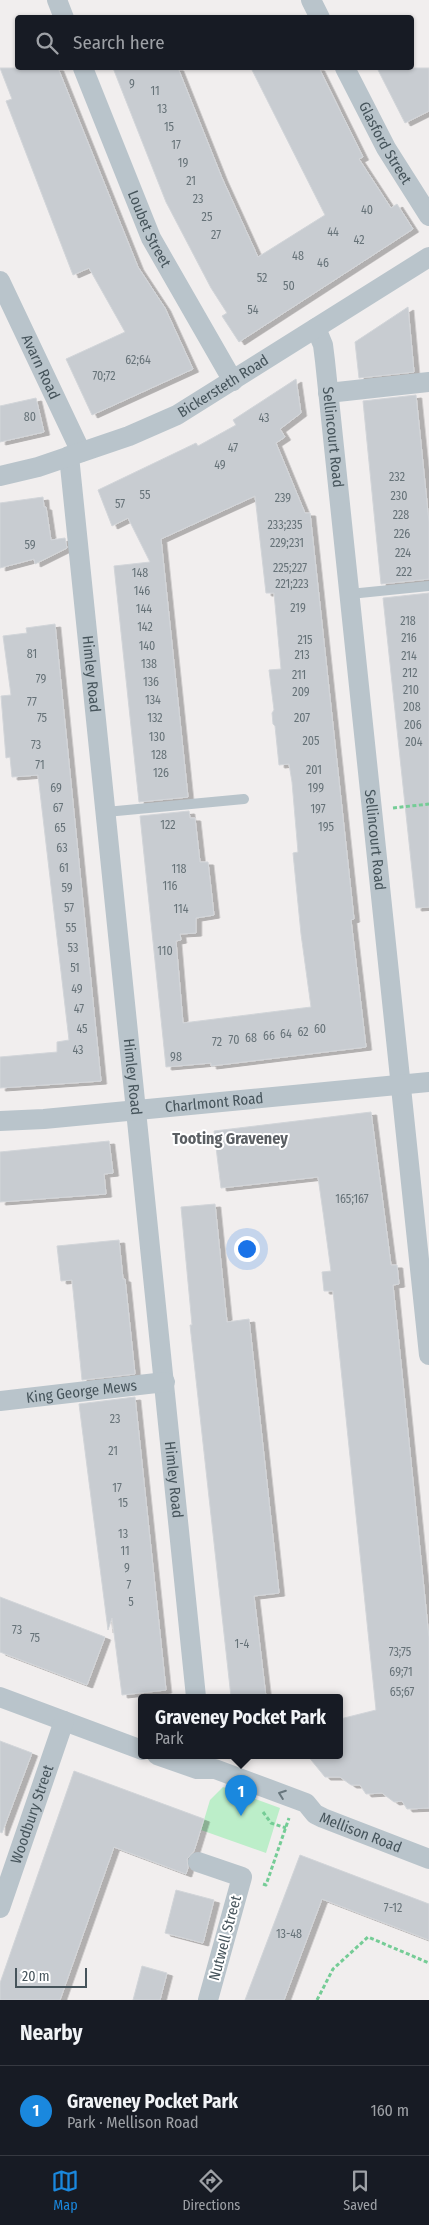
<!DOCTYPE html>
<meta charset="utf-8">
<style>
body{margin:0;font-family:"Fira Sans Condensed",sans-serif;background:#242831;color:#f1f3f6}
.scale{position:absolute;left:15px;bottom:12px;width:72px;box-sizing:border-box;padding-left:5px;border:2px solid #46545b;border-top:0;font-size:14px;line-height:18px;white-space:nowrap;color:#46545b;-webkit-text-stroke:4px #fff;paint-order:stroke}
.you{position:absolute;left:246px;top:1248px;width:18px;height:18px;margin:-12px;border:4px solid #fff;border-radius:50%;background:#1a73e8;box-shadow:0 0 0 8px #1a73e833}
.badge{display:grid;place-items:center;width:32px;height:32px;border-radius:50%;background:#1a88de;color:#fff;font-size:16px;font-weight:700}
.pin{position:absolute;translate:-50% -41px;filter:drop-shadow(0 1px 2px #0008)}
.pin::after{content:'';position:absolute;top:26px;width:18px;height:15px;background:inherit;clip-path:polygon(0 0,100% 0,50% 100%)}
.popup{position:absolute;left:138px;top:1694px;width:205px;height:65px;box-sizing:border-box;display:grid;place-content:center;border-radius:5px;background:#171b24;filter:drop-shadow(0 1px 4px #0005);font-size:16px;white-space:nowrap;color:#9ea1a6}
.popup b{font-size:19px;color:#f1f3f6}
.popup::after{content:'';position:absolute;left:50%;top:100%;margin-left:-10px;border:10px solid transparent;border-top-color:#171b24}
.list{margin:0;padding:0;list-style:none}
h2{display:flex;justify-content:space-between;align-items:center;height:65px;margin:0;padding:0 20px;font-size:21px}
h2 small{font-size:16px;font-weight:400;color:#9ea1a6}
.list li{display:grid;grid-template-columns:32px 1fr auto;gap:15px;align-items:center;box-sizing:border-box;height:90px;padding:0 20px;border-top:1px solid #363941}
.list b{display:block;font-size:19px;white-space:nowrap}
.list p{margin:0;font-size:16px;white-space:nowrap;color:#9ea1a6}
.list em{font-size:16px;font-style:normal;color:#9ea1a6}
.icon{flex:none;width:28px;height:28px;fill:none;stroke:currentColor;stroke-width:2;stroke-linecap:round;stroke-linejoin:round}
.map{position:relative;flex:none;width:429px;height:2000px;overflow:hidden}
.search{position:absolute;background:#171b24;box-shadow:0 1px 4px #0004;left:15px;right:15px;top:15px;height:55px;display:flex;align-items:center;gap:12px;box-sizing:border-box;padding:0 18px;border-radius:5px;color:#9ea1a6;font-size:19px}
.sheet{height:155px;background:#171b24}
nav{display:flex;justify-content:space-around;align-items:center;box-sizing:border-box;height:70px;border-top:1px solid #363941;background:#171b24;font-size:14px;color:#9ea1a6}
nav a{display:grid;justify-items:center;gap:2px}
nav .on{color:#1a88de}
.map>svg:first-child{display:block}
.green{fill:#bceec9}
.building{fill:#c8ccd1;stroke:#d2d5d9;filter:url(#shadow)}
.lines{fill:none;stroke-linecap:round;stroke-linejoin:round}
.path{stroke:#75cc96;stroke-width:3;stroke-dasharray:4 2.5;stroke-linecap:butt}
.service{stroke:#b9c4cb;stroke-width:10}
.minor{stroke:#b9c4cb;stroke-width:20}
.oneway{stroke:#68767d}
.labels{text-anchor:middle;dominant-baseline:central;stroke-width:4;stroke-linejoin:round;paint-order:stroke}
.number-label{font-size:12px;fill:#667278}
.street-label{font-size:15px;fill:#46545b;stroke:#fff}
.neighbourhood-label{font-size:16px;font-weight:bold;fill:#5b5f63;stroke:#fff}
</style>
<div class="map">
<svg width="429" height="2000" viewBox="0 0 429 2000">
<defs>
<filter id="shadow"><feDropShadow dx="5.5" dy="3" stdDeviation="0" flood-color="#0004"/></filter>
</defs>
<rect width="100%" height="100%" fill="#f1eeee"/>
<!-- green -->
<path class="green" d="M223,1787L280,1808L266,1853L201,1830L210,1800Z"/>
<!-- building -->
<path class="building" d="M0,68H58L138,267L165,308L193,369L92,415L66,359L125,332L89,268L73,275L6,101L12,99Z
M113,68H178L222,178L258,257L325,215L251,68H319L363,157L359,159L391,208L397,204L413,229L239,342L222,316L227,313L211,288L166,202Z
M377,68H429V111L405,123Z
M408,307L414,372L359,378L355,342Z
M296,379L301,413L280,429L285,437L276,443L305,513H310L354,919L351,920L366,1047L211,1066V1063L166,1067L140,816L189,811L190,818H195L200,862H208L214,915L196,918V933L180,934L181,940L176,941L183,1023L311,1007L301,934L293,853L298,852L292,782L289,764L279,765L275,726L273,724L272,713L274,710L269,670L281,669L274,593H266L255,496L161,539L188,797L139,802L114,566L150,562L128,518L112,526L98,490L196,443L198,446L236,425L233,420Z
M416,395L429,522V579L381,584L363,401Z
M36,398L44,432L0,442V406Z
M43,497L44,507H46L51,540L65,538L67,548L35,564L34,559L0,568V503Z
M429,593V907L416,908L383,598Z
M55,624L101,1081L0,1088V1057L57,1052V1042L69,1040L38,775L12,777L10,757L6,758L1,696L11,695L3,636L27,633L26,628Z
M371,1112L391,1265H397L399,1284L393,1285L429,1638V1808L407,1809L402,1801L394,1802L382,1793L366,1794L360,1785H351L340,1777H325L307,1755H340V1719L376,1710L333,1291H324L322,1272L331,1271L323,1212L318,1177L221,1188L214,1131Z
M109,1141L113,1173L104,1174L106,1194L0,1202V1152Z
M215,1204L227,1322L249,1319L277,1574L279,1593L254,1596L266,1697H231L190,1325H192L181,1207Z
M119,1240L123,1279H125L135,1374L82,1380L72,1280L61,1281L57,1246Z
M135,1397L166,1690L122,1695L112,1618L108,1630L79,1404Z
M0,1597L105,1637L87,1685L0,1652Z
M0,1741L32,1753L2,1833L0,1832Z
M74,1771L204,1819L194,1851L187,1859L188,1868L186,1874L114,1847L60,2000H0V1983Z
M300,1855L429,1904V1940L322,1899L284,2000H245Z
M176,1890L214,1900L203,1943L165,1933Z
M142,1966L167,1973L160,2000H133Z"/>
<g class="lines">
<!-- path -->
<path class="path" d="M393,808L429,804
M263,1812L271,1823L286,1828
M263,1884L266,1885L289,1818
M317,2000L333,1969L368,1937L429,1963"/>
<!-- service -->
<path class="service" d="M350,594L429,586
M106,812L244,799"/>
<!-- minor -->
<g class="minor">
<path d="M57,0L64,18"/>
<path d="M311,0L320,18"/>
<path id="s1" d="M83,68L151,238L233,381"/>
<path id="s2" d="M345,68L386,148L429,216"/>
<path id="s3" d="M0,281L81,452"/>
<path id="s4" d="M316,328L323,345L325,361L429,1355"/>
<path d="M328,393L429,382"/>
<path id="s5" d="M69,456L196,1697"/>
<path id="s6" d="M0,476L38,467L129,436L177,415L429,257"/>
<path id="s7" d="M0,1121L44,1119L429,1082"/>
<path id="s8" d="M0,1401L165,1382"/>
<path d="M0,1697L142,1750"/>
<path id="s9" d="M157,1755L197,1769H215L306,1803L315,1814L323,1818L429,1859"/>
<path d="M198,1862L242,1877L208,2000"/>
<path id="s10" d="M0,1908L64,1721"/>
</g>
</g>
<!-- one-way arrows -->
<defs><path id="oneway-chevron" d="M-2-3.5L2.5 0L-2 3.5" fill="none" stroke-width="1.6" stroke-linecap="round" stroke-linejoin="round" transform="scale(1.25)"/></defs>
<use class="oneway" href="#oneway-chevron" transform="translate(282 1794) rotate(-160)"/>
<g class="labels">
<!-- number labels -->
<g class="number-label">
<text x="132" y="84">9</text>
<text x="155" y="91">11</text>
<text x="162" y="109">13</text>
<text x="169" y="127">15</text>
<text x="176" y="145">17</text>
<text x="183" y="163">19</text>
<text x="191" y="181">21</text>
<text x="198" y="199">23</text>
<text x="367" y="210">40</text>
<text x="207" y="217">25</text>
<text x="333" y="232">44</text>
<text x="216" y="235">27</text>
<text x="359" y="240">42</text>
<text x="298" y="256">48</text>
<text x="323" y="263">46</text>
<text x="262" y="278">52</text>
<text x="289" y="286">50</text>
<text x="253" y="310">54</text>
<text x="138" y="360">62;64</text>
<text x="104" y="376">70;72</text>
<text x="30" y="417">80</text>
<text x="264" y="418">43</text>
<text x="233" y="448">47</text>
<text x="220" y="465">49</text>
<text x="397" y="477">232</text>
<text x="145" y="495">55</text>
<text x="399" y="496">230</text>
<text x="283" y="498">239</text>
<text x="120" y="504">57</text>
<text x="401" y="515">228</text>
<text x="285" y="525">233;235</text>
<text x="402" y="534">226</text>
<text x="287" y="543">229;231</text>
<text x="30" y="545">59</text>
<text x="403" y="553">224</text>
<text x="290" y="568">225;227</text>
<text x="404" y="572">222</text>
<text x="140" y="573">148</text>
<text x="292" y="584">221;223</text>
<text x="142" y="591">146</text>
<text x="298" y="608">219</text>
<text x="144" y="609">144</text>
<text x="408" y="621">218</text>
<text x="145" y="627">142</text>
<text x="409" y="638">216</text>
<text x="305" y="640">215</text>
<text x="147" y="646">140</text>
<text x="32" y="654">81</text>
<text x="302" y="655">213</text>
<text x="409" y="656">214</text>
<text x="149" y="664">138</text>
<text x="410" y="673">212</text>
<text x="299" y="675">211</text>
<text x="41" y="679">79</text>
<text x="151" y="682">136</text>
<text x="411" y="690">210</text>
<text x="301" y="692">209</text>
<text x="153" y="700">134</text>
<text x="32" y="702">77</text>
<text x="412" y="707">208</text>
<text x="42" y="718">75</text>
<text x="155" y="718">132</text>
<text x="302" y="718">207</text>
<text x="413" y="725">206</text>
<text x="157" y="737">130</text>
<text x="311" y="741">205</text>
<text x="414" y="742">204</text>
<text x="36" y="745">73</text>
<text x="159" y="755">128</text>
<text x="40" y="765">71</text>
<text x="314" y="770">201</text>
<text x="161" y="773">126</text>
<text x="56" y="788">69</text>
<text x="316" y="788">199</text>
<text x="58" y="808">67</text>
<text x="318" y="809">197</text>
<text x="168" y="825">122</text>
<text x="326" y="827">195</text>
<text x="60" y="828">65</text>
<text x="62" y="848">63</text>
<text x="64" y="868">61</text>
<text x="179" y="869">118</text>
<text x="170" y="886">116</text>
<text x="67" y="888">59</text>
<text x="69" y="908">57</text>
<text x="181" y="909">114</text>
<text x="71" y="928">55</text>
<text x="73" y="948">53</text>
<text x="165" y="951">110</text>
<text x="75" y="968">51</text>
<text x="77" y="989">49</text>
<text x="79" y="1009">47</text>
<text x="82" y="1029">45</text>
<text x="320" y="1029">60</text>
<text x="303" y="1032">62</text>
<text x="286" y="1034">64</text>
<text x="269" y="1036">66</text>
<text x="251" y="1038">68</text>
<text x="234" y="1040">70</text>
<text x="217" y="1042">72</text>
<text x="78" y="1050">43</text>
<text x="176" y="1057">98</text>
<text x="352" y="1199">165;167</text>
<text x="115" y="1419">23</text>
<text x="113" y="1451">21</text>
<text x="117" y="1488">17</text>
<text x="123" y="1503">15</text>
<text x="123" y="1534">13</text>
<text x="125" y="1551">11</text>
<text x="127" y="1568">9</text>
<text x="129" y="1585">7</text>
<text x="131" y="1602">5</text>
<text x="17" y="1630">73</text>
<text x="35" y="1638">75</text>
<text x="242" y="1644">1-4</text>
<text x="400" y="1652">73;75</text>
<text x="401" y="1672">69;71</text>
<text x="402" y="1692">65;67</text>
<text x="393" y="1908">7-12</text>
<text x="289" y="1934">13-48</text>
</g>
<!-- street labels -->
<g class="street-label">
<text stroke="none"><textPath href="#s2" startOffset="85">Glasford Street</textPath></text>
<text stroke="none"><textPath href="#s1" startOffset="174">Loubet Street</textPath></text>
<text stroke="none"><textPath href="#s3" startOffset="95">Avarn Road</textPath></text>
<text stroke="none"><textPath href="#s6" startOffset="242">Bickersteth Road</textPath></text>
<text stroke="none"><textPath href="#s4" startOffset="111">Sellincourt Road</textPath></text>
<text stroke="none"><textPath href="#s5" startOffset="219">Himley Road</textPath></text>
<text stroke="none"><textPath href="#s4" startOffset="516">Sellincourt Road</textPath></text>
<text stroke="none"><textPath href="#s5" startOffset="624">Himley Road</textPath></text>
<text stroke="none"><textPath href="#s7" startOffset="215">Charlmont Road</textPath></text>
<text stroke="none"><textPath href="#s8" startOffset="82">King George Mews</textPath></text>
<text stroke="none"><textPath href="#s5" startOffset="1029">Himley Road</textPath></text>
<text stroke="none"><textPath href="#s10" startOffset="99">Woodbury Street</textPath></text>
<text stroke="none"><textPath href="#s9" startOffset="221">Mellison Road</textPath></text>
<text transform="translate(225 1938) rotate(-75)">Nutwell Street</text>
</g>
<!-- neighbourhood labels -->
<g class="neighbourhood-label">
<text x="230" y="1138">Tooting Graveney</text>
</g>
</g>
</svg>
<div class="scale">20 m</div>
<div class="you"></div>
<div class="pin badge" style="left:241px;top:1816px">1</div>
<div class="popup"><b>Graveney Pocket Park</b>Park</div>
<div class="search"><svg class="icon" aria-label="search" viewBox="0 0 24 24"><circle cx="10" cy="10" r="6"/><path d="M15 15l6 6"/></svg>Search here</div>
</div>
<section class="sheet">
<h2>Nearby<small></small></h2>
<ul class="list">
<li><span class="badge">1</span><div><b>Graveney Pocket Park</b><p>Park · Mellison Road</p></div><em>160 m</em></li>
</ul>
</section>
<nav>
<a class="on"><svg class="icon" aria-label="map" viewBox="0 0 24 24"><path d="M3 6l6-2 6 2 6-2v14l-6 2-6-2-6 2zM9 4v14M15 6v14"/></svg>Map</a>
<a><svg class="icon" aria-label="directions" viewBox="0 0 24 24"><path d="M12 3l9 9-9 9-9-9zM9 14v-3h6M13 9l2 2-2 2"/></svg>Directions</a>
<a><svg class="icon" aria-label="saved" viewBox="0 0 24 24"><path d="M7 4h10v16l-5-4-5 4z"/></svg>Saved</a>
</nav>
